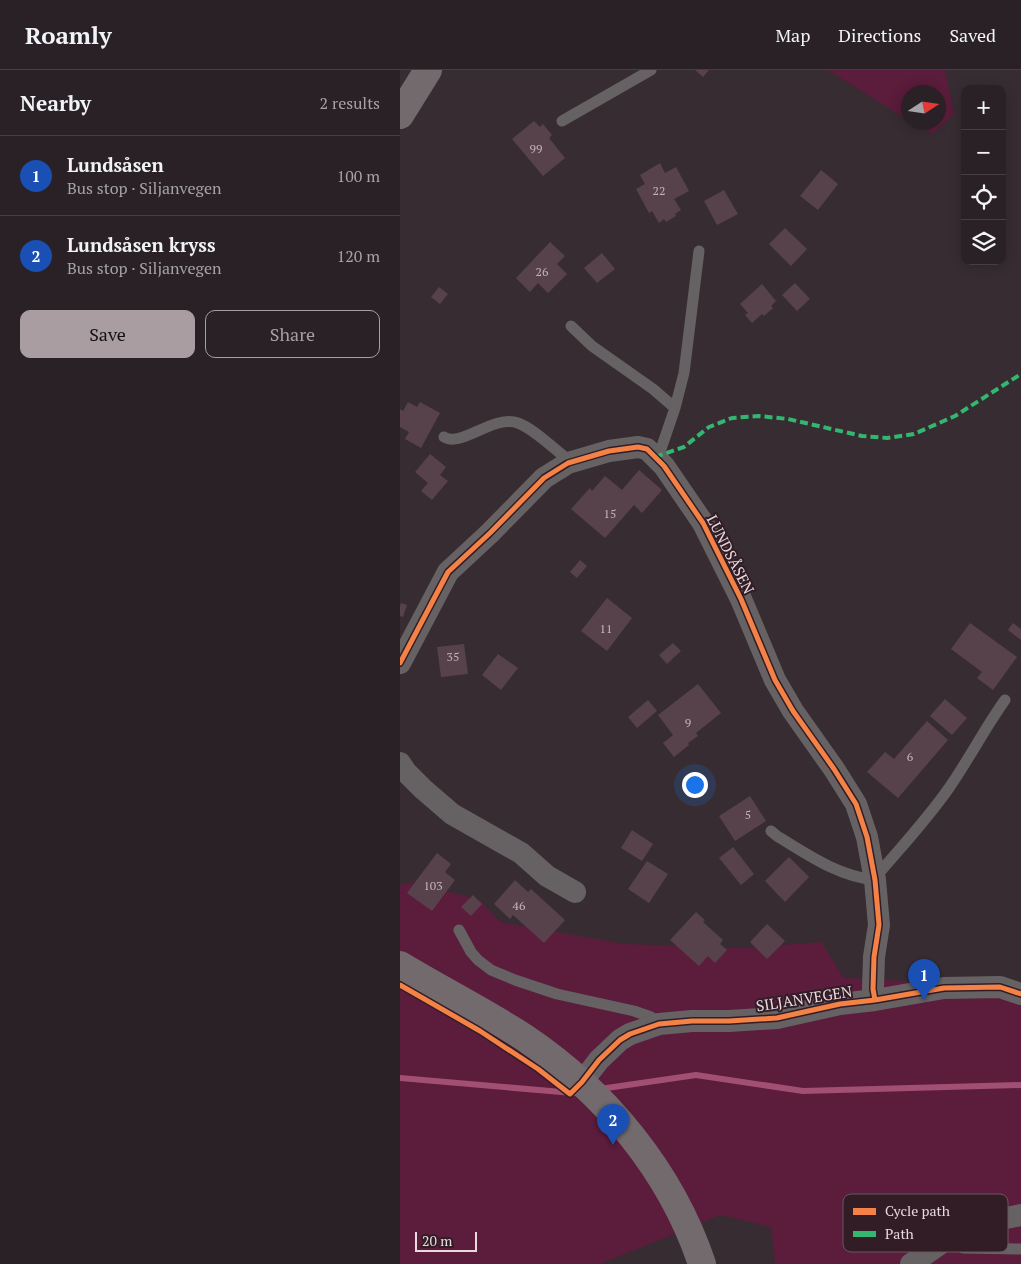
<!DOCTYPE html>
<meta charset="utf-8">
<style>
body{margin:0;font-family:"PT Serif",serif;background:#31292d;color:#f1f3f6}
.controls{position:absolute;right:15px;top:15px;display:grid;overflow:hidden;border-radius:10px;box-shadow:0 2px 12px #0003}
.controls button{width:45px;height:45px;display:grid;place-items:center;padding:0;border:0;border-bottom:1px solid #453e42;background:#292125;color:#f1f3f6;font:25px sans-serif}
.compass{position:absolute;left:501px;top:15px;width:45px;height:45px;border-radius:50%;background:#292125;box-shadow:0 2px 12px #0003;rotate:78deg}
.scale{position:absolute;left:15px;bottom:12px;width:62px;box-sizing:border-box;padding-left:5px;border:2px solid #e8dadf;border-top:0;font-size:14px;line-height:18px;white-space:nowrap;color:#e8dadf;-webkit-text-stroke:4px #321d26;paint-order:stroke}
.you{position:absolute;left:294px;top:714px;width:18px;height:18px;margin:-12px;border:4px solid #fff;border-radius:50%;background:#1a73e8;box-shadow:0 0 0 8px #1a73e833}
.badge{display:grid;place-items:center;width:32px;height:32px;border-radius:50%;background:#aa9da2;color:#fff;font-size:16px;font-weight:700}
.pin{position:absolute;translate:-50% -41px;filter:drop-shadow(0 1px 2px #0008)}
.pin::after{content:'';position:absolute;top:26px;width:18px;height:15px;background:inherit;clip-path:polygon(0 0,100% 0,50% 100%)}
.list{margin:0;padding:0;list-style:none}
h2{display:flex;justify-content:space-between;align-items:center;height:65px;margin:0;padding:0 20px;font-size:21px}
h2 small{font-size:16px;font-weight:400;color:#a5a3a7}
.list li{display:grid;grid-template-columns:32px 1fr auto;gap:15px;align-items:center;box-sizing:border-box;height:80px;padding:0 20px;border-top:1px solid #453e42}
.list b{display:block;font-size:19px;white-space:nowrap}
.list p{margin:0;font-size:16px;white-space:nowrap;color:#a5a3a7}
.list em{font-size:16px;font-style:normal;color:#a5a3a7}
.actions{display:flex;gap:10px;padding:15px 20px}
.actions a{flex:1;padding:11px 0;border:1px solid #aa9da2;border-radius:10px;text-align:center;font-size:18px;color:#aa9da2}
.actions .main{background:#aa9da2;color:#111}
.icon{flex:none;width:28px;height:28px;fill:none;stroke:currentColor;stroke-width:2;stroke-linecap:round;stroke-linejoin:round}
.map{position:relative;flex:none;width:621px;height:1194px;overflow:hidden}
header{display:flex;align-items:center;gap:30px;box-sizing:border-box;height:70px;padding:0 25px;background:#292125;border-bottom:1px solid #453e42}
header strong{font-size:24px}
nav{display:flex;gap:28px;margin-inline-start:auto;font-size:18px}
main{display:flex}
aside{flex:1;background:#292125}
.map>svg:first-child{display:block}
.green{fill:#5c1c3c}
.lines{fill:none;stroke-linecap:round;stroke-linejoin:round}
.stream{stroke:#a14f73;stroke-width:6}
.building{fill:#57424c}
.service{stroke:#666263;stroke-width:11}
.minor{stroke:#666263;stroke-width:22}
.primary{stroke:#726a6d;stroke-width:28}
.quiet{stroke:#33b770;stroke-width:4;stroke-dasharray:8 4;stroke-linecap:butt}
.cycleway-casing{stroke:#321d26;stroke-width:8}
.cycleway{stroke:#f48246;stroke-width:5}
.labels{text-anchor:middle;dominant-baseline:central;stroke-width:4;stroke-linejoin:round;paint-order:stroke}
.number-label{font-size:12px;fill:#c4b4ba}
.street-label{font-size:15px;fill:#e8dadf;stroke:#321d26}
.key{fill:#321d26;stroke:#69565e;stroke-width:1}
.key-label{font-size:14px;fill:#e8dadf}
</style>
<header>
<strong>Roamly</strong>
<nav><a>Map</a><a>Directions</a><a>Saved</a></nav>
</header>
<main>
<aside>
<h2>Nearby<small>2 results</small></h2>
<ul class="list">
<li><span class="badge" style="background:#1a4fb4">1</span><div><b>Lundsåsen</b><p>Bus stop · Siljanvegen</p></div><em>100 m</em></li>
<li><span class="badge" style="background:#1a4fb4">2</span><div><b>Lundsåsen kryss</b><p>Bus stop · Siljanvegen</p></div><em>120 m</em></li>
</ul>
<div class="actions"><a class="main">Save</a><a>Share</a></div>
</aside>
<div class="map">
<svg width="621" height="1194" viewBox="0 0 621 1194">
<rect width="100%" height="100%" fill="#372c31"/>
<!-- green -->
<path class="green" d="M428,0H545L554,44L532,64L513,53L538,52V22H508V50Z
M13,812L80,830L100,852L225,874L343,878L421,872L444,908L571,914L621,921V1194H375L371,1157L321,1145L200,1194H0V815Z"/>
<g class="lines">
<!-- stream -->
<path class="stream" d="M0,1008L173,1023L180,1022
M200,1019L296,1005L403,1021L621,1015"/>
</g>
<!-- building -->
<path class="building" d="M295,0H309L303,7Z
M134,51L140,57L143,54L152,65L149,68L165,88L143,106L112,69Z
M260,93L265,103L276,97L289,121L274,129L281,140L275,144L276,146L266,152L264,149L259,153L252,141L249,143L236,119L245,114L240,105Z
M421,100L438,114L418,140L400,126Z
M324,120L338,144L317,155L304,131Z
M385,158L407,179L391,196L369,174Z
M150,172L165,186L157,194L167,204L148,223L138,213L130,222L116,208Z
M202,183L215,199L197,213L184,198Z
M395,213L410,229L397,241L382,225Z
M362,214L376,231L371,236L373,238L364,246L362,244L352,253L345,245L348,243L340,234Z
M39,217L48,224L40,234L31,227Z
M8,332L17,337L20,332L40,343L21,378L5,369L9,362L0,357V339L3,341Z
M30,384L46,397L40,405L48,411L32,430L21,421L28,413L15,402Z
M239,400L262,420L242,443L234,435L205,468L171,439L190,418L192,421L205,406L222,420Z
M180,490L187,496L177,508L170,502Z
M207,528L232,548L207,581L181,561Z
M1,533L7,535L3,547L0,546V536Z
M570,553L617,587L593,620L577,608L582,602L551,579Z
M613,553L621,559V570L608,560Z
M273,573L281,581L267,594L259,585Z
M64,574L68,604L41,607L37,577Z
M98,584L118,598L101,620L82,605Z
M298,614L321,643L296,663L298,666L288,673L289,675L274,687L263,673L273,665L258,645Z
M545,629L567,648L552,665L530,646Z
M248,630L257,641L237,658L228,647Z
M527,651L548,670L498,728L467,702L485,682L494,689Z
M350,726L366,751L335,771L319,746Z
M232,760L253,774L242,791L221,778Z
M333,777L354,804L341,815L319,788Z
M37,783L51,794L45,802L55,810L32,841L7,823Z
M389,787L409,807L385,832L365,811Z
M247,791L268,804L249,833L228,819Z
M115,810L128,822L131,819L165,850L144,873L113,845L110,849L94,834Z
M73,825L82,834L71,846L61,837Z
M296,842L305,850L303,852L323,870L320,874L327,880L315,893L308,886L299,896L270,870Z
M367,854L385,871L367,889L350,872Z"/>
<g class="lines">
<!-- service -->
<path class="service" d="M162,51L251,0
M171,256L192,276L253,319L275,338
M44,367C61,378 94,344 118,353C134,359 153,378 166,388L168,393
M255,387L261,379L275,338L284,303L299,181
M371,761L377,766C408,785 438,806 475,810
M474,803L480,802C504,774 528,748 549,718C569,689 585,658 605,630
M59,860L71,882L78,890L91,900L115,910L157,924L234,941L251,947L259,954
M550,1167L556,1174L563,1178L621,1179"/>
<!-- minor -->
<path class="minor" d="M0,593L48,502L90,463L144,408L168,393L209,381L238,377L247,379L264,396L303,453L341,529L375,610L393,641L434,699L456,734L467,767L475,810L479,855L474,887L473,919L475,930
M0,693L6,702L23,719L52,744L121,783L147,806L175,822
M182,1012L199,990L220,970L230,964L259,954L292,951H329L377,948L440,934L475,930L544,918L600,917L621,924
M511,1194L550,1167L582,1153L621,1145"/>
<!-- primary -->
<path class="primary" d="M0,45L28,0
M0,895C41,920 84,941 125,968C205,1022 271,1101 302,1194"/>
<!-- quiet -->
<path class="quiet" d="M255,387L284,377L309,357L332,348L359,346L388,349L462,366L487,368L514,364L555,346L621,304"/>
<defs>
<path id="cycleway" d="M0,593L48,502L90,463L144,408L168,393L209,381L238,377L247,379L264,396L303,453L341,529L375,610L393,641L434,699L456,734L467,767L475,810L479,855L474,887L473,919L475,930
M0,915L80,961L138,999L170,1024L182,1012L199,990L220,970L230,964L259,954L292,951H329L377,948L440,934L475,930L544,918L600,917L621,924"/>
</defs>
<!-- cycleway casing -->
<use href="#cycleway" class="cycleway-casing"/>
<!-- cycleway -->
<use href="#cycleway" class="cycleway"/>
</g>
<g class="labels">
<!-- number labels -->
<g class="number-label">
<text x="136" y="78">99</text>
<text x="259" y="120">22</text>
<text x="142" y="201">26</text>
<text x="210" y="443">15</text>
<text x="206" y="558">11</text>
<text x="53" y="586">35</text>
<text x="288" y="652">9</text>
<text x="510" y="686">6</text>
<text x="348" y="744">5</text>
<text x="33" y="815">103</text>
<text x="119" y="835">46</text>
</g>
<!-- street labels -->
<g class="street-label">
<text transform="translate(331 484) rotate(63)">LUNDSÅSEN</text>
<text transform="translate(404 928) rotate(-9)">SILJANVEGEN</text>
</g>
</g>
<!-- legend -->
<rect x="443" y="1124" width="165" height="58" rx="8" class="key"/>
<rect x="453" y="1138" width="23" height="7" fill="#f48246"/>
<rect x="453" y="1161" width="23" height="6" fill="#33b770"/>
<g class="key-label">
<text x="485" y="1146">Cycle path</text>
<text x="485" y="1169">Path</text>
</g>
</svg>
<div class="controls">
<button>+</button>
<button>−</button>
<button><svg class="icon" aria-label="locate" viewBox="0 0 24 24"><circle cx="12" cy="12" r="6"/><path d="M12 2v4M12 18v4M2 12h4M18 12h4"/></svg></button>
<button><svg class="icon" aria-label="layers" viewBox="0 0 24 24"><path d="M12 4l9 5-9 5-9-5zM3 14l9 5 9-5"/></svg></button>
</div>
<svg class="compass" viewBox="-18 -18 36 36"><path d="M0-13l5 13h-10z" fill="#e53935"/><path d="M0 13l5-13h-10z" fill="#a5a3a7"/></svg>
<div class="scale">20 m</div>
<div class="you"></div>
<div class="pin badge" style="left:524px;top:930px;background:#1a4fb4">1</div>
<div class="pin badge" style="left:213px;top:1075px;background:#1a4fb4">2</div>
</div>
</main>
